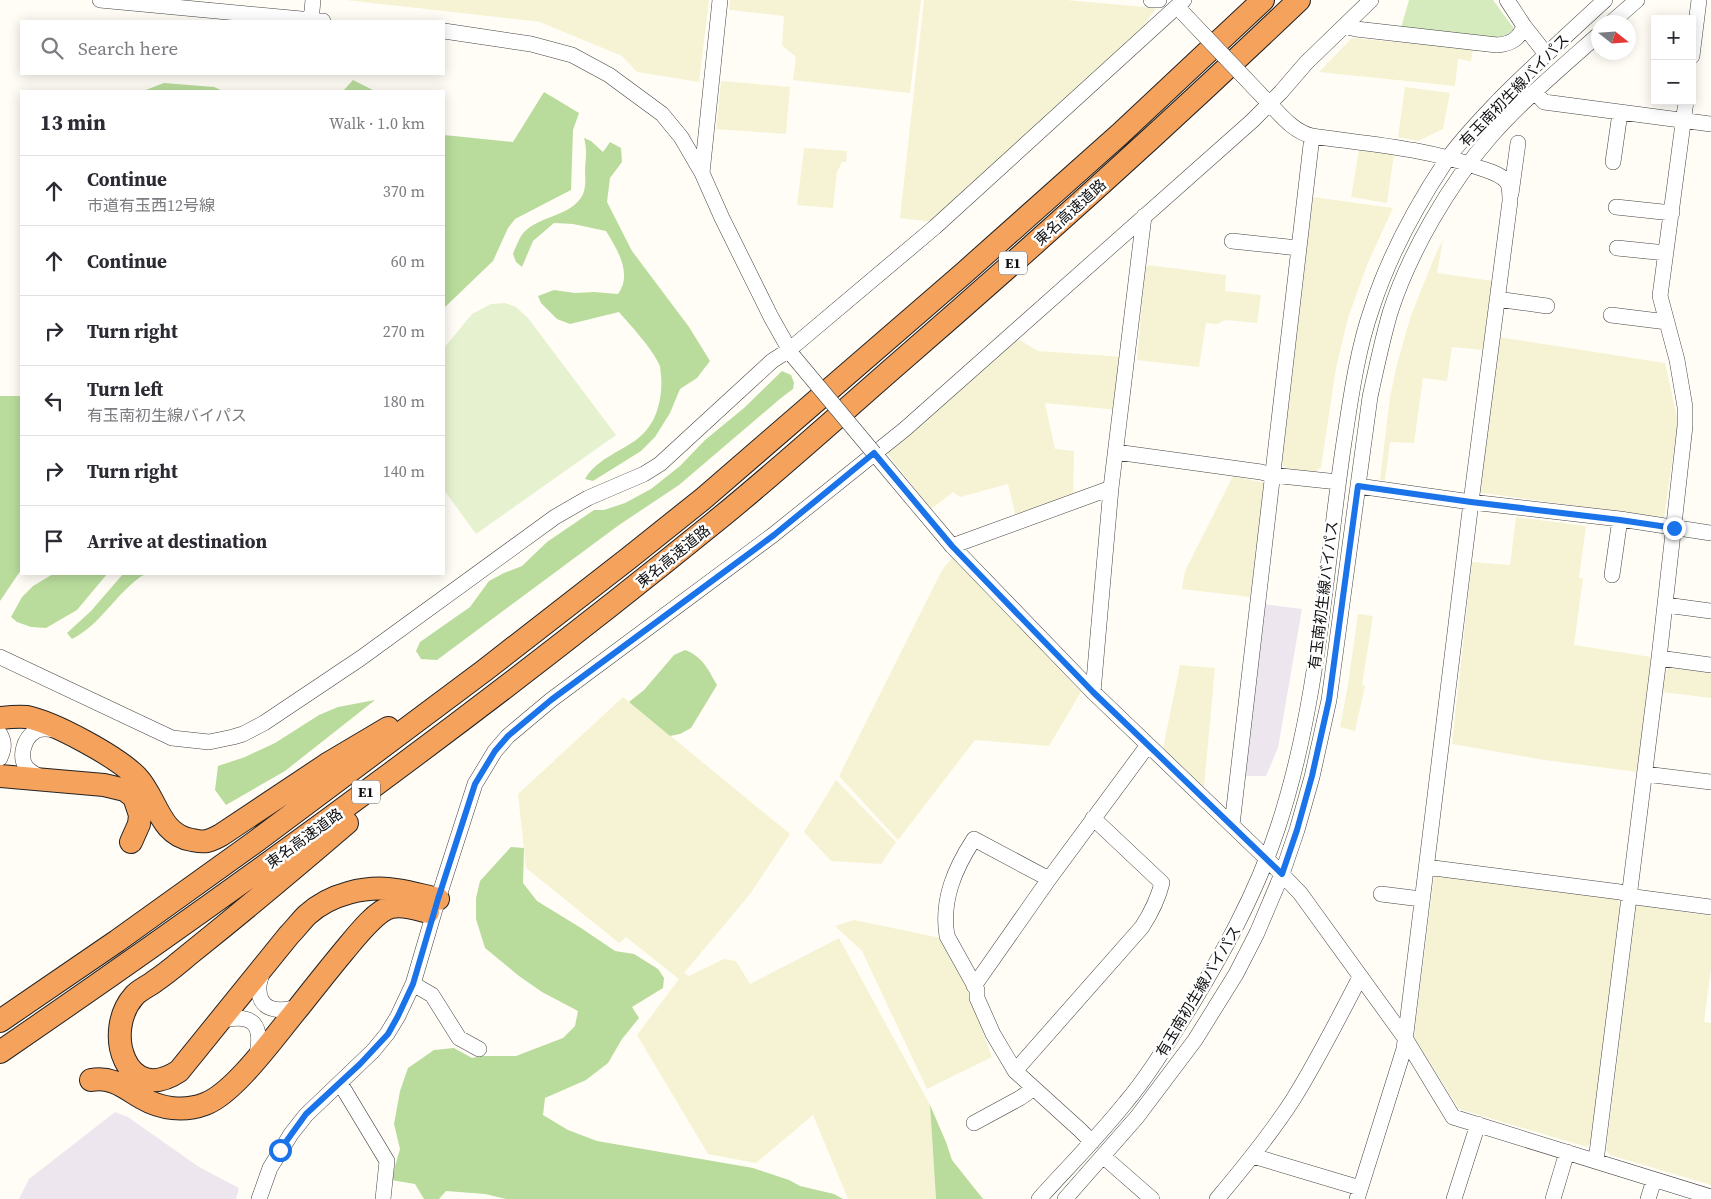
<!DOCTYPE html>
<meta charset="utf-8">
<style>
body{margin:0;font-family:"Source Serif 4","Noto Sans JP",serif;background:#f2f2f3;color:#2b2b33}
.controls{position:absolute;right:15px;top:15px;display:grid;overflow:hidden;border-radius:0px;box-shadow:0 2px 12px #0003}
.controls button{width:45px;height:45px;display:grid;place-items:center;padding:0;border:0;border-bottom:1px solid #e1e1e2;background:#fff;color:#2b2b33;font:25px sans-serif}
.compass{position:absolute;left:1591px;top:15px;width:45px;height:45px;border-radius:50%;background:#fff;box-shadow:0 2px 12px #0003;rotate:107deg}
.stop{position:absolute;width:15px;height:15px;margin:-11px;border:4px solid #1a73e8;border-radius:50%;background:#fff}
.stop.end{background:#1a73e8;border-color:#fff;box-shadow:0 1px 5px #0008}
.list{margin:0;padding:0;list-style:none}
h2{display:flex;justify-content:space-between;align-items:center;height:65px;margin:0;padding:0 20px;font-size:21px}
h2 small{font-size:16px;font-weight:400;color:#7c7c81}
.list li{display:grid;grid-template-columns:32px 1fr auto;gap:15px;align-items:center;box-sizing:border-box;height:70px;padding:0 20px;border-top:1px solid #e1e1e2}
.list b{display:block;font-size:19px;white-space:nowrap}
.list p{margin:0;font-size:16px;white-space:nowrap;color:#7c7c81}
.list em{font-size:16px;font-style:normal;color:#7c7c81}
.icon{flex:none;width:28px;height:28px;fill:none;stroke:currentColor;stroke-width:2;stroke-linecap:round;stroke-linejoin:round}
.map{position:relative;flex:none;width:1711px;height:1199px;overflow:hidden}
.search{position:absolute;background:#fff;box-shadow:0 2px 12px #0003;left:20px;top:20px;width:425px;height:55px;display:flex;align-items:center;gap:12px;box-sizing:border-box;padding:0 18px;border-radius:0px;color:#7c7c81;font-size:19px}
.panel{position:absolute;background:#fff;box-shadow:0 2px 12px #0003;left:20px;top:90px;width:425px;height:485px;border-radius:0px}
.map>svg:first-child{display:block}
.industrial{fill:#eee6ef}
.farmland{fill:#f6f3d4}
.green{fill:#d5ebbd}
.forest{fill:#b9dc9c}
.pitch{fill:#e6f2cf}
.lines{fill:none;stroke-linecap:round;stroke-linejoin:round}
.minor-casing{stroke:#444;stroke-width:16}
.highway-casing{stroke:#222;stroke-width:24}
.minor{stroke:#fff;stroke-width:15}
.highway{stroke:#f5a25d;stroke-width:22}
.minor-bridge-casing{stroke:#444;stroke-width:16;stroke-linecap:butt}
.minor-bridge{stroke:#fff;stroke-width:15}
.route{stroke:#1a73e8;stroke-width:6}
.labels{text-anchor:middle;dominant-baseline:central;stroke-width:5;stroke-linejoin:round;paint-order:stroke}
.shield{fill:#fff;stroke:#585858;stroke-width:1}
.shield-label{font-size:14px;font-weight:bold;fill:#111}
.street-label{font-size:15px;fill:#111;stroke:#fff}
</style>
<div class="map">
<svg width="1711" height="1199" viewBox="0 0 1711 1199">
<rect width="100%" height="100%" fill="#fffdf5"/>
<!-- industrial -->
<path class="industrial" d="M1263,604L1302,609L1278,748L1266,776H1241Z
M115,1112L128,1117L199,1167L239,1188L236,1199H19L29,1179Z"/>
<!-- farmland -->
<path class="farmland" d="M346,0H709L699,82L637,72L622,56L540,22Z
M730,0H921L910,93L793,80L796,57L782,45L784,16L729,10Z
M924,0H1066L1156,8L1142,28L933,222L900,218Z
M1352,38L1473,49L1471,61L1458,59L1455,86L1319,72Z
M721,81L790,87L786,134L716,129Z
M1405,87L1450,93L1443,129L1418,141L1398,137Z
M804,148L847,151L846,162H842L837,172L833,208L797,205Z
M1359,150L1394,154L1387,203L1351,197Z
M1313,197L1393,208L1367,265L1348,318L1336,368L1321,467L1316,472L1287,468L1282,464Z
M1443,240L1437,273L1493,281L1483,350L1452,347L1447,381L1423,378L1414,443L1390,442L1385,480H1380L1390,397L1397,364L1411,315L1437,251Z
M1148,265L1226,275L1225,291L1261,295L1257,323L1225,320L1218,324L1206,323L1199,367L1137,360L1145,269Z
M1498,337L1665,363L1678,422L1664,518L1476,492Z
M1018,339L1038,351L1124,357L1118,410L1045,403L1055,449L1074,451L1073,498L1016,518L1008,484L960,497L953,492L931,509L887,453Z
M1233,476L1265,483L1250,597L1182,589L1185,571Z
M1516,517L1586,526L1579,578H1583L1574,645L1651,657L1638,772L1544,760L1452,744L1472,562L1510,565Z
M953,557L1081,692L1049,746L975,740L898,840L839,776L942,570Z
M1358,614L1373,616L1362,685L1365,686L1355,731L1340,727L1348,685Z
M1180,665L1215,668L1204,787L1163,748Z
M1669,668L1711,672V698L1662,692L1664,673Z
M623,697L790,834L750,894L684,973L689,976L724,959L736,961L750,984L839,938L930,1105L936,1199H848L813,1115L756,1163L708,1154L637,1035L679,979L626,937L619,943L526,868L518,794Z
M836,780L896,842L881,864L831,861L804,832Z
M1434,876L1618,899L1620,905L1591,1143L1587,1147L1459,1109L1414,1037Z
M1640,905L1711,916V969L1704,1022L1711,1023V1185L1610,1155L1606,1150L1636,907Z
M854,920L941,938L968,991L992,1057L927,1089L862,951L835,926Z"/>
<!-- green -->
<path class="green" d="M1409,0H1493L1515,30L1498,39L1400,31Z"/>
<!-- forest -->
<path class="forest" d="M353,80L375,91H343Z
M164,83L214,87L223,91H143Z
M544,92L579,113L573,130L571,190L515,219L508,228L493,261L444,308V135L513,142Z
M584,138L591,141L603,152L610,142L621,148L622,162L610,178L607,202L632,251L689,327L710,361L697,378L680,389L670,413L655,437L641,451L593,481L585,479C596,460 619,452 636,440C657,425 663,398 661,375C660,371 661,367 659,364C651,347 631,326 619,312L570,324L557,319L541,303L538,296L554,290L575,293L594,292L618,294C633,274 617,249 606,231L573,224L554,223L533,241L522,267L516,262L513,254C515,248 518,242 521,236C535,216 566,218 580,199C587,190 585,179 585,169C586,157 587,149 584,138Z
M782,371L791,375L794,383L793,389L781,398L679,485L619,525L437,660L421,659L416,651L420,642L470,607L489,581L504,573L522,566L547,542L594,510H604L625,503L651,489L680,466L705,440L744,408Z
M0,396H21V570L0,601Z
M53,574H107L77,610L46,628L31,627L17,622L11,617L22,597L33,586Z
M123,574H145C117,591 102,624 72,639L67,633L91,611Z
M685,650C703,657 708,669 717,685L691,728L680,734L670,736L629,702L644,690L674,655Z
M375,700L285,771L226,805L215,790L218,766L245,757L275,743L319,715L338,707Z
M511,847L524,848L523,883L537,901L581,928L615,951L634,954L658,969L664,978L663,988L632,1007L639,1018L622,1039L608,1063L586,1080L545,1098L543,1115L568,1130L597,1141L753,1168L789,1180L800,1186L834,1194L843,1199H506L485,1194L446,1191L439,1199H424L415,1184L391,1180L400,1149L394,1124L400,1091L408,1068L434,1050L454,1048L472,1058L481,1056H516L563,1038L575,1026L578,1011L542,992L519,976L485,948L476,919V898L480,881Z
M930,1105L946,1142L952,1160L983,1199H936Z"/>
<!-- pitch -->
<path class="pitch" d="M505,303L516,307L528,318L616,435L476,534L444,490V348L472,314L491,304Z"/>
<g class="lines">
<defs>
<path id="minor" d="M100,0L323,21
M1151,0H1159
M1507,0L1524,26L1546,54
M311,21L313,0
M1612,22L1637,0
M1344,26L1356,29L1497,45C1511,44 1519,39 1524,26
M444,31L531,44L572,55L609,75L662,114L681,137L702,173L722,218L771,317L793,356
M1692,56L1699,0
M1535,92L1544,102L1711,124
M1263,97C1278,111 1291,131 1312,136
M1613,162L1620,113
M702,173L720,0
M1511,194L1518,143
M1616,207L1672,213
M1232,241L1298,248
M1617,248L1666,253
M1497,299L1547,306
M1611,315L1667,322
M1116,452L1261,472L1272,475L1338,482
M874,453L952,546L1093,692L1266,858L1300,893L1405,1038L1453,1117L1711,1197
M1358,486L1471,502L1620,519L1711,533
M952,546L1111,488
M1612,575L1620,519
M1666,605L1711,611
M0,657L172,738L209,742L233,737L243,734L264,723L361,658L555,517L588,498L644,474L660,464L772,361L789,350L935,227L1184,0
M1659,658L1711,665
M1093,692L1111,488L1144,216
M0,734C5,743 4,749 0,758
M1645,774L1711,782
M42,778C37,775 32,773 28,769C18,759 23,738 36,731C41,728 49,729 55,730
M1232,825L1312,136C1368,144 1426,148 1480,168C1489,171 1501,174 1507,182C1510,187 1510,195 1510,201L1471,502L1404,1049L1357,1199
M1426,867L1620,892L1635,897L1711,907
M1049,879L974,839C955,868 941,900 947,936L977,990V998L993,1034L1015,1071L1080,1130L1092,1142
M1381,894L1421,899
M263,969C262,974 260,980 259,985C257,1012 280,1013 299,1006
M413,984L432,995L459,1038L479,1049
M974,986L1049,879L1148,745
M219,1021C254,1012 264,1025 256,1058
M1015,1071L1142,927C1151,913 1158,899 1162,883L1093,818
M340,1083L387,1161L383,1199
M974,1123L1020,1098L1033,1089
M1253,1156L1360,1188
M1104,1157L1152,1199
M1596,1161L1659,658L1685,426V407L1677,360L1660,296L1686,101
M259,1199L270,1168L291,1134L306,1115L373,1051L387,1034L398,1016L413,984L438,899L475,784L495,751L508,736L551,700L773,535L905,429L1252,121L1281,92L1306,63L1371,0
M1039,1199C1068,1167 1099,1136 1126,1102C1148,1076 1166,1046 1184,1017C1221,957 1256,895 1278,827C1319,703 1325,570 1344,442C1351,397 1357,351 1372,308C1389,256 1416,206 1446,161C1462,138 1481,119 1500,99C1534,65 1569,33 1605,0
M1065,1199L1137,1117L1195,1040L1236,974L1257,933L1282,874L1297,830L1312,777L1329,700L1370,397C1376,369 1382,341 1390,313C1409,253 1450,183 1491,136C1524,99 1562,67 1598,35
M1217,1199C1244,1167 1271,1134 1294,1098C1318,1059 1339,1018 1360,977
M1454,1199L1478,1124
M1553,1199L1567,1152
M1648,1199L1654,1180"/>
<path id="highway" d="M0,718C9,717 18,716 27,717C55,723 116,756 137,777C157,798 159,835 192,840C197,841 203,842 207,841C212,840 217,837 221,835L329,763L388,728
M0,776L104,785L125,790L134,797L140,815L139,824L131,842
M347,823C297,866 248,907 197,948C183,959 170,971 155,981C149,986 139,990 134,996C102,1032 127,1106 179,1071L289,935C295,929 301,921 307,915C330,894 366,885 397,890C411,892 424,896 438,899
M0,1021L117,941L255,842L485,670L629,558L704,498L964,273L1120,134L1263,0
M0,1052C245,884 485,709 716,521C779,470 839,415 900,362C1036,244 1169,124 1299,0
M91,1080C112,1076 125,1088 142,1098C161,1109 184,1112 205,1104C235,1093 277,1033 299,1007C314,988 329,969 344,951C355,938 375,911 391,907C403,904 417,909 428,912"/>
</defs>
<!-- minor casing -->
<use href="#minor" class="minor-casing"/>
<!-- highway casing -->
<use href="#highway" class="highway-casing"/>
<!-- minor -->
<use href="#minor" class="minor"/>
<!-- highway -->
<use href="#highway" class="highway"/>
<defs>
<path id="minor-bridge" d="M1183,13L1263,97
M793,356L874,453"/>
</defs>
<!-- minor-bridge casing -->
<use href="#minor-bridge" class="minor-bridge-casing"/>
<!-- minor-bridge -->
<use href="#minor-bridge" class="minor-bridge"/>
</g>
<g class="lines">
<!-- route -->
<path class="route" d="M280,1150L306,1114L360,1064L388,1034L398,1016L413,984L438,899L475,784L495,751L508,736L551,700L774,535L874,453L952,546L1093,692L1282,874L1297,830L1312,776L1329,700L1358,486L1471,502L1620,520L1674,528"/>
</g>
<g class="labels">
<!-- shield labels -->
<g class="shield">
<rect x="999" y="251.5" width="28" height="23" rx="4"/>
<rect x="352" y="780.5" width="28" height="23" rx="4"/>
</g>
<g class="shield-label">
<text x="1013" y="263">E1</text>
<text x="366" y="792">E1</text>
</g>
<!-- street labels -->
<g class="street-label">
<text transform="translate(1514 90) rotate(-46)">有玉南初生線バイパス</text>
<text transform="translate(1070 212) rotate(-42)">東名高速道路</text>
<text transform="translate(673 556) rotate(-39)">東名高速道路</text>
<text transform="translate(1323 595) rotate(-83)">有玉南初生線バイパス</text>
<text transform="translate(304 838) rotate(-36)">東名高速道路</text>
<text transform="translate(1198 991) rotate(-59)">有玉南初生線バイパス</text>
</g>
</g>
</svg>
<div class="controls">
<button>+</button>
<button>−</button>
</div>
<svg class="compass" viewBox="-18 -18 36 36"><path d="M0-13l5 13h-10z" fill="#e53935"/><path d="M0 13l5-13h-10z" fill="#7c7c81"/></svg>
<div class="stop" style="left:280px;top:1150px"></div>
<div class="stop end" style="left:1674px;top:528px"></div>
<div class="search"><svg class="icon" aria-label="search" viewBox="0 0 24 24"><circle cx="10" cy="10" r="6"/><path d="M15 15l6 6"/></svg>Search here</div>
<section class="panel">
<h2>13 min<small>Walk · 1.0 km</small></h2>
<ul class="list">
<li><svg class="icon" aria-label="ahead" viewBox="0 0 24 24"><path d="M12 20V5M6 11l6-6 6 6"/></svg><div><b>Continue</b><p>市道有玉西12号線</p></div><em>370 m</em></li>
<li><svg class="icon" aria-label="ahead" viewBox="0 0 24 24"><path d="M12 20V5M6 11l6-6 6 6"/></svg><div><b>Continue</b></div><em>60 m</em></li>
<li><svg class="icon" aria-label="right" viewBox="0 0 24 24"><path d="M7 20v-9h11M14 6l5 5-5 5"/></svg><div><b>Turn right</b></div><em>270 m</em></li>
<li><svg class="icon" aria-label="left" viewBox="0 0 24 24"><path d="M17 20v-9H6M10 6l-5 5 5 5"/></svg><div><b>Turn left</b><p>有玉南初生線バイパス</p></div><em>180 m</em></li>
<li><svg class="icon" aria-label="right" viewBox="0 0 24 24"><path d="M7 20v-9h11M14 6l5 5-5 5"/></svg><div><b>Turn right</b></div><em>140 m</em></li>
<li><svg class="icon" aria-label="arrive" viewBox="0 0 24 24"><path d="M6 21V4h12l-3 4 3 4H6"/></svg><div><b>Arrive at destination</b></div></li>
</ul>
</section>
</div>
